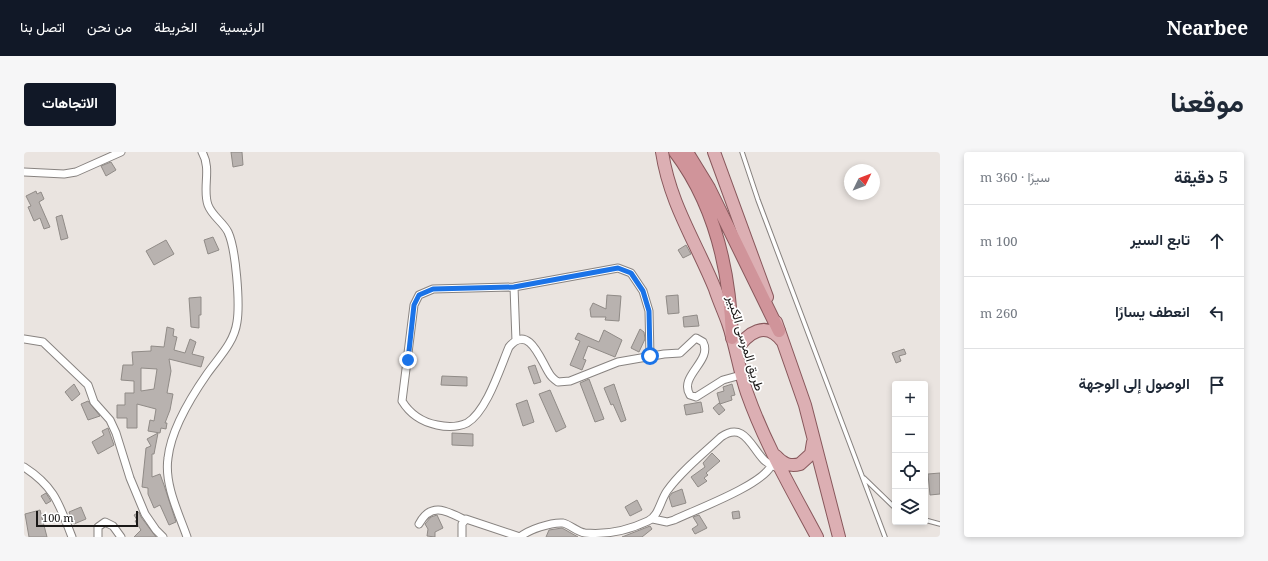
<!DOCTYPE html>
<html lang="ar">
<meta charset="utf-8">
<style>
body{margin:0;font-family:"Noto Serif",Vazirmatn,serif;background:#f6f6f7;color:#1f2937;direction:rtl}
.controls{position:absolute;right:12px;bottom:12px;display:grid;overflow:hidden;border-radius:4px;box-shadow:0 2px 6px #0003}
.controls button{width:36px;height:36px;display:grid;place-items:center;padding:0;border:0;border-bottom:1px solid #e0e1e3;background:#fff;color:#1f2937;font:20px sans-serif}
.compass{position:absolute;left:820px;top:12px;width:36px;height:36px;border-radius:50%;background:#fff;box-shadow:0 2px 6px #0003;rotate:47deg}
.scale{position:absolute;left:12px;bottom:10px;width:102px;box-sizing:border-box;padding-left:4px;border:2px solid #1a1817;border-top:0;font-size:11px;line-height:14px;white-space:nowrap;color:#1a1817;-webkit-text-stroke:3px #fff;paint-order:stroke}
.stop{position:absolute;width:12px;height:12px;margin:-9px;border:3px solid #1a73e8;border-radius:50%;background:#fff}
.stop.end{background:#1a73e8;border-color:#fff;box-shadow:0 1px 4px #0008}
.list{margin:0;padding:0;list-style:none}
h2{display:flex;justify-content:space-between;align-items:center;height:52px;margin:0;padding:0 16px;font-size:17px}
h2 small{font-size:13px;font-weight:400;color:#747a83}
.list li{display:grid;grid-template-columns:26px 1fr auto;gap:12px;align-items:center;box-sizing:border-box;height:72px;padding:0 16px;border-top:1px solid #e0e1e3}
.list b{display:block;font-size:15px;white-space:nowrap}
.list em{font-size:13px;font-style:normal;color:#747a83}
.icon{flex:none;width:22px;height:22px;fill:none;stroke:currentColor;stroke-width:2;stroke-linecap:round;stroke-linejoin:round}
.map{position:relative;flex:none;width:916px;height:385px;overflow:hidden;direction:ltr;border-radius:4px}
header{display:flex;align-items:center;gap:24px;box-sizing:border-box;height:56px;padding:0 20px;background:#111827;color:#fff}
header strong{font-size:19px}
nav{display:flex;gap:22px;margin-inline-start:auto;font-size:14px}
.intro{display:flex;align-items:center;justify-content:space-between;box-sizing:border-box;height:96px;padding:0 24px}
h1{margin:0;font-size:28px}
.button{padding:10px 18px;border-radius:4px;background:#111827;color:#fff;font-size:14px;font-weight:700}
main{display:flex;gap:24px;padding:0 24px}
aside{flex:1;background:#fff;border-radius:4px;box-shadow:0 2px 6px #0003}
.map>svg:first-child{display:block}
.building{fill:#b8b2af;stroke:#908b87;fill-rule:evenodd}
.lines{fill:none;stroke-linecap:round;stroke-linejoin:round}
.service-casing{stroke:#888380;stroke-width:5.5}
.minor-casing{stroke:#888380;stroke-width:9}
.primary-casing{stroke:#88585c;stroke-width:14}
.trunk-casing{stroke:#88585c;stroke-width:14}
.service{stroke:#fff;stroke-width:3.5}
.minor{stroke:#fff;stroke-width:7}
.primary{stroke:#dcafb3;stroke-width:12}
.trunk{stroke:#d0949a;stroke-width:12}
.route{stroke:#1a73e8;stroke-width:5}
.labels{text-anchor:middle;dominant-baseline:central;stroke-width:3.5;stroke-linejoin:round;paint-order:stroke}
.street-label{font-size:13px;fill:#1a1817;stroke:#fff}
</style>
<header>
<strong>Nearbee</strong>
<nav><a>الرئيسية</a><a>الخريطة</a><a>من نحن</a><a>اتصل بنا</a></nav>
</header>
<div class="intro"><h1>موقعنا</h1><a class="button">الاتجاهات</a></div>
<main>
<aside>
<h2>5 دقيقة<small>سيرًا · 360 m</small></h2>
<ul class="list">
<li><svg class="icon" aria-label="ahead" viewBox="0 0 24 24"><path d="M12 20V5M6 11l6-6 6 6"/></svg><div><b>تابع السير</b></div><em>100 m</em></li>
<li><svg class="icon" aria-label="left" viewBox="0 0 24 24"><path d="M17 20v-9H6M10 6l-5 5 5 5"/></svg><div><b>انعطف يسارًا</b></div><em>260 m</em></li>
<li><svg class="icon" aria-label="arrive" viewBox="0 0 24 24"><path d="M6 21V4h12l-3 4 3 4H6"/></svg><div><b>الوصول إلى الوجهة</b></div></li>
</ul>
</aside>
<div class="map">
<svg width="916" height="385" viewBox="0 0 916 385">
<rect width="100%" height="100%" fill="#eae4e0"/>
<!-- building -->
<path class="building" d="M207,0H218L219,13L209,15Z
M87,10L92,18L82,24L77,14Z
M12,39L13,42L17,40L20,47L15,50L26,75L20,77L16,66L10,69L4,55L7,54L2,44Z
M38,63L44,86L37,88L32,65Z
M189,85L195,98L184,102L180,88Z
M142,88L150,102L130,113L122,99Z
M662,93L667,102L659,106L654,98Z
M583,143L597,144L595,169L581,168L582,165H567L566,157L569,151L582,157Z
M654,143L655,161L644,162L642,144Z
M177,145V163H175V176L167,175L165,146Z
M673,163L675,174L660,175L659,165Z
M143,175L150,177L149,184L153,185L150,198L161,201L166,187L172,190L168,202L180,205L177,215L145,207L147,219L143,241L149,242L146,258L141,271H143L142,277L137,276L136,281L124,279L126,268L130,269L132,257L113,252V276H103V266H93V253H101V241H110V229L97,228L99,213H109L108,200L127,199V194L140,195ZM117,216L133,217L130,237L117,239Z
M616,177L620,180L621,187L615,200L607,196Z
M580,178L598,188L591,205L564,194L559,207L562,208L558,218L546,213L556,189L551,187L554,181L575,190Z
M880,197L882,202L875,204L877,209L872,211L868,201Z
M511,213L517,230L510,232L504,215Z
M418,224L443,225V234L417,233Z
M565,227L580,267L571,270L556,231Z
M50,232L56,242L48,249L41,240Z
M590,232L602,268L597,270L589,252L587,253L580,236Z
M708,232L711,243L707,244L708,248L696,252L693,241L700,239L699,235Z
M526,238L542,275L532,280L515,242Z
M503,248L510,270L499,274L492,252Z
M64,249L76,264L64,268L57,252Z
M677,250L679,260L662,263L660,253Z
M695,251L701,258L695,263L689,256Z
M84,276L90,293L74,302L68,290L80,283L78,279Z
M134,281L130,302H128V325L136,322L140,333L152,370L145,373L136,353L130,356L124,342V336L118,335L122,296L127,294L123,287Z
M428,281L449,282V294L428,293Z
M688,301L696,309L682,321L684,323L680,326L683,329L674,335L667,325L681,315L679,311Z
M916,321V342L906,343L904,322Z
M658,337L662,351L648,355L645,345L648,341Z
M22,341L27,349L22,352L17,344Z
M613,348L618,358L606,364L601,355Z
M57,355L62,367L50,372L45,360Z
M16,358L23,385H5L1,362Z
M715,359L716,366L709,367L708,360Z
M115,360L117,365L132,385H110L117,378L111,369L113,368L110,363Z
M413,363L419,376L411,380V385L403,384L404,377L401,372L407,365Z
M675,363L683,376L671,382L668,377L674,373L669,365Z
M626,374L628,377L618,385H598Z
M538,376L554,385H522L525,378Z"/>
<g class="lines">
<defs>
<path id="service" d="M718,0L734,48L861,385
M840,326L871,356
M901,368L916,372"/>
<path id="minor" d="M0,20L40,22L52,20L97,0
M490,135L492,189
M0,187L19,190L64,233L70,250L86,268L92,281L106,326L121,362L132,378L139,385
M626,204L625,159L619,139L607,121L594,116L490,135L409,137L395,143L390,153L378,249C386,262 398,270 413,273C422,275 434,275 443,271C463,259 476,216 485,195C505,171 517,209 525,221C527,225 531,228 534,230L546,229L594,210L640,202L656,201L672,186L679,190C689,209 654,224 666,243L672,245L699,228L717,223
M0,315C31,335 35,352 48,385
M629,367L643,370L650,368C673,357 736,334 747,314
M395,372C407,349 423,359 441,368
M74,385V375L81,370L89,374L97,385
M163,385C155,362 140,332 144,306C147,278 167,245 183,222C195,205 210,191 213,170C216,151 212,97 204,80C199,70 188,64 184,53C178,36 188,17 178,0
M438,385V372L442,367L496,385
M496,385C504,378 527,370 539,371C547,373 553,380 561,381C582,383 605,378 624,369C635,364 636,349 643,339C657,319 679,302 697,285C720,269 727,295 740,308C745,313 750,314 756,317"/>
<path id="primary" d="M638,0C646,52 672,90 691,137C695,149 700,160 704,171C712,194 715,218 723,241C741,292 768,338 793,385
M690,0L743,145
M752,170L781,253L815,385
M712,199C723,181 742,167 759,190
M752,304C759,312 766,315 776,312L787,302L789,290"/>
<path id="trunk" d="M651,0C691,53 706,121 708,186
M663,0L685,36L755,179"/>
</defs>
<!-- service casing -->
<use href="#service" class="service-casing"/>
<!-- minor casing -->
<use href="#minor" class="minor-casing"/>
<!-- primary casing -->
<use href="#primary" class="primary-casing"/>
<!-- trunk casing -->
<use href="#trunk" class="trunk-casing"/>
<!-- service -->
<use href="#service" class="service"/>
<!-- minor -->
<use href="#minor" class="minor"/>
<!-- primary -->
<use href="#primary" class="primary"/>
<!-- trunk -->
<use href="#trunk" class="trunk"/>
</g>
<g class="lines">
<!-- route -->
<path class="route" d="M384,208L390,153L395,143L409,137L490,135L594,116L607,121L619,139L625,159L626,204"/>
</g>
<g class="labels">
<!-- street labels -->
<g class="street-label">
<text transform="translate(722 191) rotate(73)">طريق المرسى الكبير</text>
</g>
</g>
</svg>
<div class="controls">
<button>+</button>
<button>−</button>
<button><svg class="icon" aria-label="locate" viewBox="0 0 24 24"><circle cx="12" cy="12" r="6"/><path d="M12 2v4M12 18v4M2 12h4M18 12h4"/></svg></button>
<button><svg class="icon" aria-label="layers" viewBox="0 0 24 24"><path d="M12 4l9 5-9 5-9-5zM3 14l9 5 9-5"/></svg></button>
</div>
<svg class="compass" viewBox="-18 -18 36 36"><path d="M0-13l5 13h-10z" fill="#e53935"/><path d="M0 13l5-13h-10z" fill="#747a83"/></svg>
<div class="scale">100 m</div>
<div class="stop" style="left:626px;top:204px"></div>
<div class="stop end" style="left:384px;top:208px"></div>
</div>
</main>
